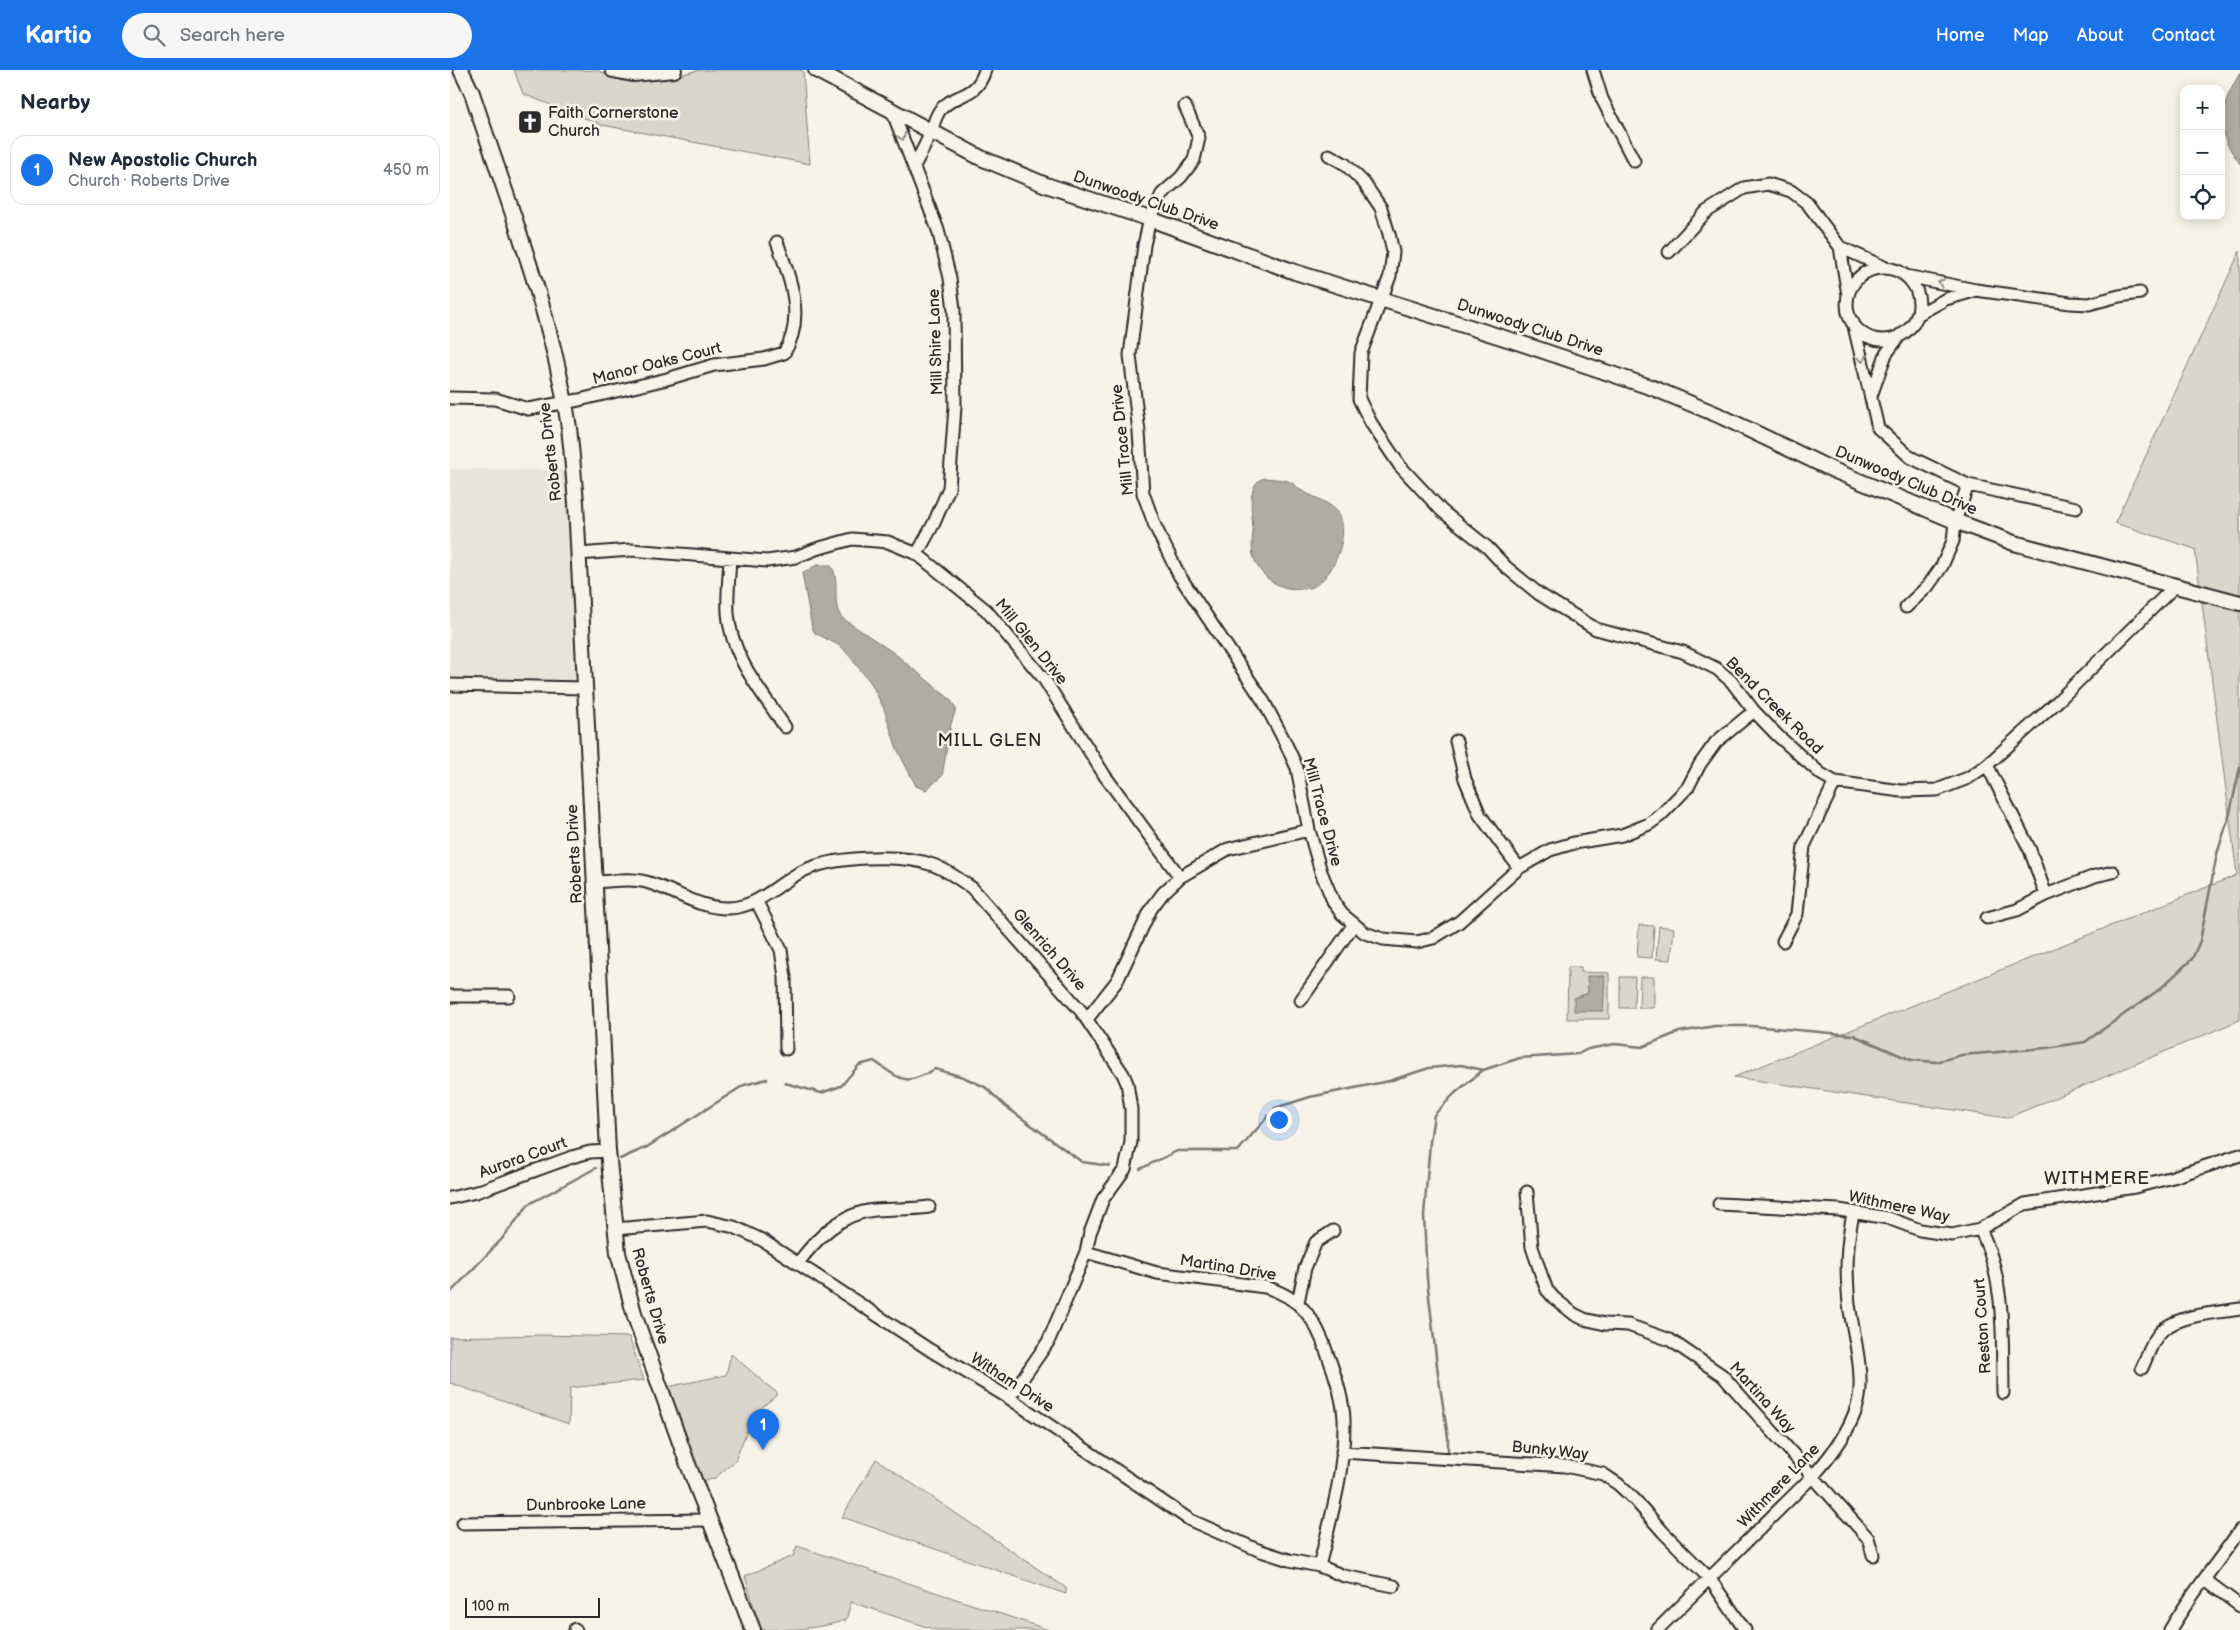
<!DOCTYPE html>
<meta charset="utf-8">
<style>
body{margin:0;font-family:"Balsamiq Sans",sans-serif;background:#f6f6f7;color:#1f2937}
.controls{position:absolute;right:15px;top:15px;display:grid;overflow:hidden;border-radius:10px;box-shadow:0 2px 12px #0003}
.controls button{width:45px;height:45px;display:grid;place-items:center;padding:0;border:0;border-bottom:1px solid #e0e1e3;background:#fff;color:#1f2937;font:25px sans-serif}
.scale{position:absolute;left:15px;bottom:12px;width:135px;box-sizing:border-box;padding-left:5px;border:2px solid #2b2b2b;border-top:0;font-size:14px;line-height:18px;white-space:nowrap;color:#2b2b2b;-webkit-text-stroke:4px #f7f3e8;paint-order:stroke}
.you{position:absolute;left:828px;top:1049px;width:18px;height:18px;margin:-12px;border:4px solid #fff;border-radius:50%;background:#1a73e8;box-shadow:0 0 0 8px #1a73e833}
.badge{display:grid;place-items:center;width:32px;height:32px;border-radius:50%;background:#1a73e8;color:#fff;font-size:16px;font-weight:700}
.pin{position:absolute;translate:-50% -41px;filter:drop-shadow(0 1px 2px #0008)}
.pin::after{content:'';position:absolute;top:26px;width:18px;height:15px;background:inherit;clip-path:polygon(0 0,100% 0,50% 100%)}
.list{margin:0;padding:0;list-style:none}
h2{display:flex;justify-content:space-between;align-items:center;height:65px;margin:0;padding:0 20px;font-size:21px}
h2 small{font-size:16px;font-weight:400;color:#747a83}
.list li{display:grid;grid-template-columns:32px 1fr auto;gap:15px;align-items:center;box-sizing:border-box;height:70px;margin:0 10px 10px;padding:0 10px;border:1px solid #e0e1e3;border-radius:15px}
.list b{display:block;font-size:19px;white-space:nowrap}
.list p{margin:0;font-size:16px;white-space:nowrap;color:#747a83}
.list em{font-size:16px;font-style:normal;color:#747a83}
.icon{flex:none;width:28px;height:28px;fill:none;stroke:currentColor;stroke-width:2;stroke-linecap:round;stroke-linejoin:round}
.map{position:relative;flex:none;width:1790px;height:1560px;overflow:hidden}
header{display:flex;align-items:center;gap:30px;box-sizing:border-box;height:70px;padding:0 25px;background:#1a73e8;color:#fff}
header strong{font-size:24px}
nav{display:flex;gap:28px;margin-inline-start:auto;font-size:18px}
.search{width:350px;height:45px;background:#f6f6f7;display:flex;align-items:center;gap:12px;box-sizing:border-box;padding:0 18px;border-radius:28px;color:#747a83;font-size:19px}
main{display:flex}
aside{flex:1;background:#fff}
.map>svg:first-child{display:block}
.built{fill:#e8e4da}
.green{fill:#dad6cc;stroke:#82807c}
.water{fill:#afaca4;stroke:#7a7874}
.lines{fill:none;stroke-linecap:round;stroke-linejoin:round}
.stream{stroke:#7a7874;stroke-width:2.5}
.minor-casing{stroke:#2b2b2b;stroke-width:15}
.tertiary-casing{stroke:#2b2b2b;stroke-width:18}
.minor{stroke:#f7f3e8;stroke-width:11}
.tertiary{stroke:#f7f3e8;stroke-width:14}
.oneway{stroke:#918f8a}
.labels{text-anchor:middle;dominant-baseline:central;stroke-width:5;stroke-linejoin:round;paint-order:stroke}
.poi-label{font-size:16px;fill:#2b2b2b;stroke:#f7f3e8;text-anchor:start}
.street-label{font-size:16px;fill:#2b2b2b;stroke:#f7f3e8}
.neighbourhood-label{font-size:18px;letter-spacing:1px;fill:#2b2b2b;stroke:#f7f3e8}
</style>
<header>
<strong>Kartio</strong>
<div class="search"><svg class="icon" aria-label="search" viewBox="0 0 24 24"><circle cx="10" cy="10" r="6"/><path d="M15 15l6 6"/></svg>Search here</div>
<nav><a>Home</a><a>Map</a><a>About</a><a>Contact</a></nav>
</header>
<main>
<aside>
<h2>Nearby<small></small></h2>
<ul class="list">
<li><span class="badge">1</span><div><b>New Apostolic Church</b><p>Church · Roberts Drive</p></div><em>450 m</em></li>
</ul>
</aside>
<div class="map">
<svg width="1790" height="1560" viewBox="0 0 1790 1560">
<rect width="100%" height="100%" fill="#f7f3e8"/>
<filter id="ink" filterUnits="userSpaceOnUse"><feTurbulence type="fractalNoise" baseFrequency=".02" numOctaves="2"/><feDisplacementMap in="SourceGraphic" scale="10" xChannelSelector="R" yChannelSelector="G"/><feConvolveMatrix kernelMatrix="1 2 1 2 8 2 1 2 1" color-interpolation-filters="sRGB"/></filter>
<g filter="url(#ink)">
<!-- built -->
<path class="built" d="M0,399L120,400L138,477L139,613L0,610Z"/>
<!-- green -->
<path class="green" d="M64,0H147L172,11H185L213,9L249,0H350L353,1L360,94L152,55L73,24Z
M1790,181V950L1557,1048L1284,1007L1787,805L1745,479L1665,453Z
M1189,855L1204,856L1202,888L1187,887Z
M1209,856L1224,858L1221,890L1206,889Z
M1118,897H1131V902L1159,903V949H1117Z
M1170,907H1185L1184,938H1170Z
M1190,907H1204V938H1189Z
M93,1265L179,1267L194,1310L120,1318L119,1354L0,1313V1267Z
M281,1284L328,1324L303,1345L285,1391L265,1408L253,1412L217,1317L276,1305Z
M426,1389L616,1518V1524L392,1447Z
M347,1476L599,1560H486L401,1532L396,1550C368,1559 342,1560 313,1560L310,1557L295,1506L343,1486Z"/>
<!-- water -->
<path class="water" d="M1790,3V94C1784,85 1777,76 1774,66C1766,46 1780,20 1790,3Z
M815,408C823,409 831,409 838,411C844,413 848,419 854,422C865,428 882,433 889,444C901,464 882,513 859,518C833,523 810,510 803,485C801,476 803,467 803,458C802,445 799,429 804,417C807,411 810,409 815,408Z
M367,495H380L383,499C390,515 381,533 392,548L444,583L500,629L506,639L501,654L492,706L476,720L466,716L447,679L434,639L421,613L392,577L365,563L362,558L352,503Z
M1137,906H1155L1153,941H1124V928L1138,923Z"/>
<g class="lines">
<!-- stream -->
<path class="stream" d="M335,1013L371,1023L391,1016L409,995L424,991C452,1010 454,1017 485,999L513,1007L535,1017L555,1036L632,1092L660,1096
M170,1089L197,1077L294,1015L317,1009
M690,1099L727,1081H788L825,1038L860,1027L939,1011L979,998L1011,995L1033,1000
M0,1223L51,1170L79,1134L146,1098
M998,1382V1367L988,1304L977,1209L974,1145L980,1072L984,1045L1004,1024L1033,1000L1070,988L1128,984L1138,979L1165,974L1192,977L1229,962L1265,956H1301L1403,965L1461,990L1486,992L1512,985L1596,978L1635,972L1710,919L1742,889L1750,871L1767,784L1780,743L1790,697"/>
<defs>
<path id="minor" d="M1143,0L1152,29L1184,91
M735,36L749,68L744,90L731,107L712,124L700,149L694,175L680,285L689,362L693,423L705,456L729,505L814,632L834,670L847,698L859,760L871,802L884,833L892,844L915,863L933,869L967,872L983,868L1009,852L1069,798L1100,780L1124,773L1172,765L1199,754L1211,745L1238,717L1250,694L1266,672L1304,641
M441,38L488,160L500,208L504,240L505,337L499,418L484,453L467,484
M879,85L895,94L914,113L931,138L939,164L943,182L940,206L911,283L909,329L921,353L950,396L992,441L1037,477L1056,497L1089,524L1146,559L1233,582L1267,599L1281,611L1304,641L1327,665L1371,704L1385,712L1451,721L1487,720L1518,708L1537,695L1608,631L1724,517
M464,96C470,85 477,73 481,61C484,54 485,47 490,40C505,22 526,30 535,0
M1390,177L1434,197
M1219,182L1256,142L1294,118L1318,114L1341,121L1357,133L1390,177L1398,225
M1397 234a36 36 0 1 1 72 0a36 36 0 1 1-72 0Z
M1456,206L1526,220L1620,233L1639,234L1669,226L1690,223
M1467,245L1496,229L1524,221
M1403,252L1428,358L1460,387L1518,415L1505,451L1503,471L1492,496L1478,516L1456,537
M1421,326L1436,284L1450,265
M0,328L45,329L78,339L129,330L217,309L264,295L314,289L334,283C356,249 340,207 327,172
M1518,415L1626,438
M128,484L181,480L317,491L346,487L366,479L402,469L438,472L467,484L536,540L594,609L655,706L730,807
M280,489C279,507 277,525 278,543C281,587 312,622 335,657
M0,615L134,618
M1006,671L1015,709L1030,745L1069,798
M1537,695L1580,780L1596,825
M144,812C161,812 179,807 196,812C225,820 249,839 279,838C308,837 325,816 349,803C380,786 450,783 483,795C497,800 509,809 522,818L631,941L673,1004L677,1013L681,1039V1072L675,1099L653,1129L640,1163L636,1182L598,1272L559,1328
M307,832L331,880L335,907L336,979
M1537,848L1567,840L1596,825L1645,806L1663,802
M1333,871L1347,844L1354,776L1385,712
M0,926H59
M851,930L904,854
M637,949L667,911L701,839L713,823L730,807L778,779L859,760
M1077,1122L1082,1177L1092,1207L1097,1220L1104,1228L1124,1244L1134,1249L1155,1254L1178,1255L1220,1270L1272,1305L1418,1468L1423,1485
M0,1128L26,1122L122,1087L140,1082L158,1081
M1269,1134L1389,1140L1438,1148L1470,1160L1502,1165L1530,1159L1575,1134L1685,1117L1723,1107L1790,1085
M165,1159L257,1151L284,1157L312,1170L480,1280L559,1328L740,1450L808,1480L839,1490L869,1496L894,1506L944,1516
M1530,1159C1556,1210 1552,1267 1553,1323
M636,1182L707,1203L815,1217C850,1227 866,1249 877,1283C885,1304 893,1327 894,1349C895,1399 881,1449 869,1496
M348,1193C367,1168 391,1143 425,1140C444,1138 461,1140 479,1137
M848,1232L855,1198L866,1172L883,1161
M1692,1298C1698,1285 1703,1267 1715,1258C1735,1244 1767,1243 1790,1239
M892,1382L1115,1396L1153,1404L1168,1414L1185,1430L1213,1462L1260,1509L1295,1560
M13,1453L259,1450
M1755,1510L1790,1536
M125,1559L126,1560
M1207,1560L1363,1406C1381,1386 1399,1363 1407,1336C1416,1308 1403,1264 1399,1234C1396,1201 1396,1177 1403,1144
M1720,1560C1740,1525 1767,1494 1790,1460"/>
<path id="tertiary" d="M11,0L22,23C57,130 103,246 119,358C122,383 124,408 126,433L158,1081L168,1183L185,1247L237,1392L303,1560
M163,0L183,4L224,0
M366,0L531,88L596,115L700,149L845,202L1067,272L1203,318L1268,345L1383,400L1505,451L1564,473L1790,533"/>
</defs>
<!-- minor casing -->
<use href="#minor" class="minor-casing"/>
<!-- tertiary casing -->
<use href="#tertiary" class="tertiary-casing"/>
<!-- minor -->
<use href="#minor" class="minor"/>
<!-- tertiary -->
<use href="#tertiary" class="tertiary"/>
</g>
<!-- one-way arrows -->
<defs><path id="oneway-chevron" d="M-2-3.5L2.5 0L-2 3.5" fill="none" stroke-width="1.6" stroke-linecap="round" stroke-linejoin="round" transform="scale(1.25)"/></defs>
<g class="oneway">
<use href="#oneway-chevron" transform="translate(452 67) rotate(68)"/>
<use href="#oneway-chevron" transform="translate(1491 213) rotate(-169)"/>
<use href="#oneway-chevron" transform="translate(1412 289) rotate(76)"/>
</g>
</g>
<!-- icons -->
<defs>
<symbol id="church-square" viewBox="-11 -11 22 22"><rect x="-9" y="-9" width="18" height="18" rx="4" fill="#2b2b2b" stroke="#f7f3e8"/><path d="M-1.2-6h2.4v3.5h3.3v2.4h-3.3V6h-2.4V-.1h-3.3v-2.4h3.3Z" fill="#fff"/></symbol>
</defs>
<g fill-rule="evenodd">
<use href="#church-square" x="66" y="38" width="28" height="28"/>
</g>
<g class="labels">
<!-- poi labels -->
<g class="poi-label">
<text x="98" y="43">Faith Cornerstone<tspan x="98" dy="18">Church</tspan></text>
</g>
<!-- street labels -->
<g class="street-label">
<text transform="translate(696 131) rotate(19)">Dunwoody Club Drive</text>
<text transform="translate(1080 258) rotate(18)">Dunwoody Club Drive</text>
<text transform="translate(486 272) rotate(-92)">Mill Shire Lane</text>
<text transform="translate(207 294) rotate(-14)">Manor Oaks Court</text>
<text transform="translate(673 370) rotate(-96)">Mill Trace Drive</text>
<text transform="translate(101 382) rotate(-97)">Roberts Drive</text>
<text transform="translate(1456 411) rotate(23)">Dunwoody Club Drive</text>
<text transform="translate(581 572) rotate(51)">Mill Glen Drive</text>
<text transform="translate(1324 636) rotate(45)">Bend Creek Road</text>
<text transform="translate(872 742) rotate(75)">Mill Trace Drive</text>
<text transform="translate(125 784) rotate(-93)">Roberts Drive</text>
<text transform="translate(599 880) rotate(49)">Glenrich Drive</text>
<text transform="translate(73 1088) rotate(-20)">Aurora Court</text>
<text transform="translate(1449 1137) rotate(12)">Withmere Way</text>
<text transform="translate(778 1198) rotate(9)">Martina Drive</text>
<text transform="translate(200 1226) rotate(74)">Roberts Drive</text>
<text transform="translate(1533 1256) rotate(-94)">Reston Court</text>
<text transform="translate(562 1313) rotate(33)">Witham Drive</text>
<text transform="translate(1312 1328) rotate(48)">Martina Way</text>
<text transform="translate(1100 1381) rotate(6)">Bunky Way</text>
<text transform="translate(1329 1416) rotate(-46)">Withmere Lane</text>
<text transform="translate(136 1435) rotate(-1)">Dunbrooke Lane</text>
</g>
<!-- neighbourhood labels -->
<g class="neighbourhood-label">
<text x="540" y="670">MILL GLEN</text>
<text x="1647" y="1108">WITHMERE</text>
</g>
</g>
</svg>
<div class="controls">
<button>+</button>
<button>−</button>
<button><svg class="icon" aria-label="locate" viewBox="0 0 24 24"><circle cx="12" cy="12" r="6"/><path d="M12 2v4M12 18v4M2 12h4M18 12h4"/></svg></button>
</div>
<div class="scale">100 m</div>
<div class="you"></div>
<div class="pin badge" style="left:313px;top:1380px">1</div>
</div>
</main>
